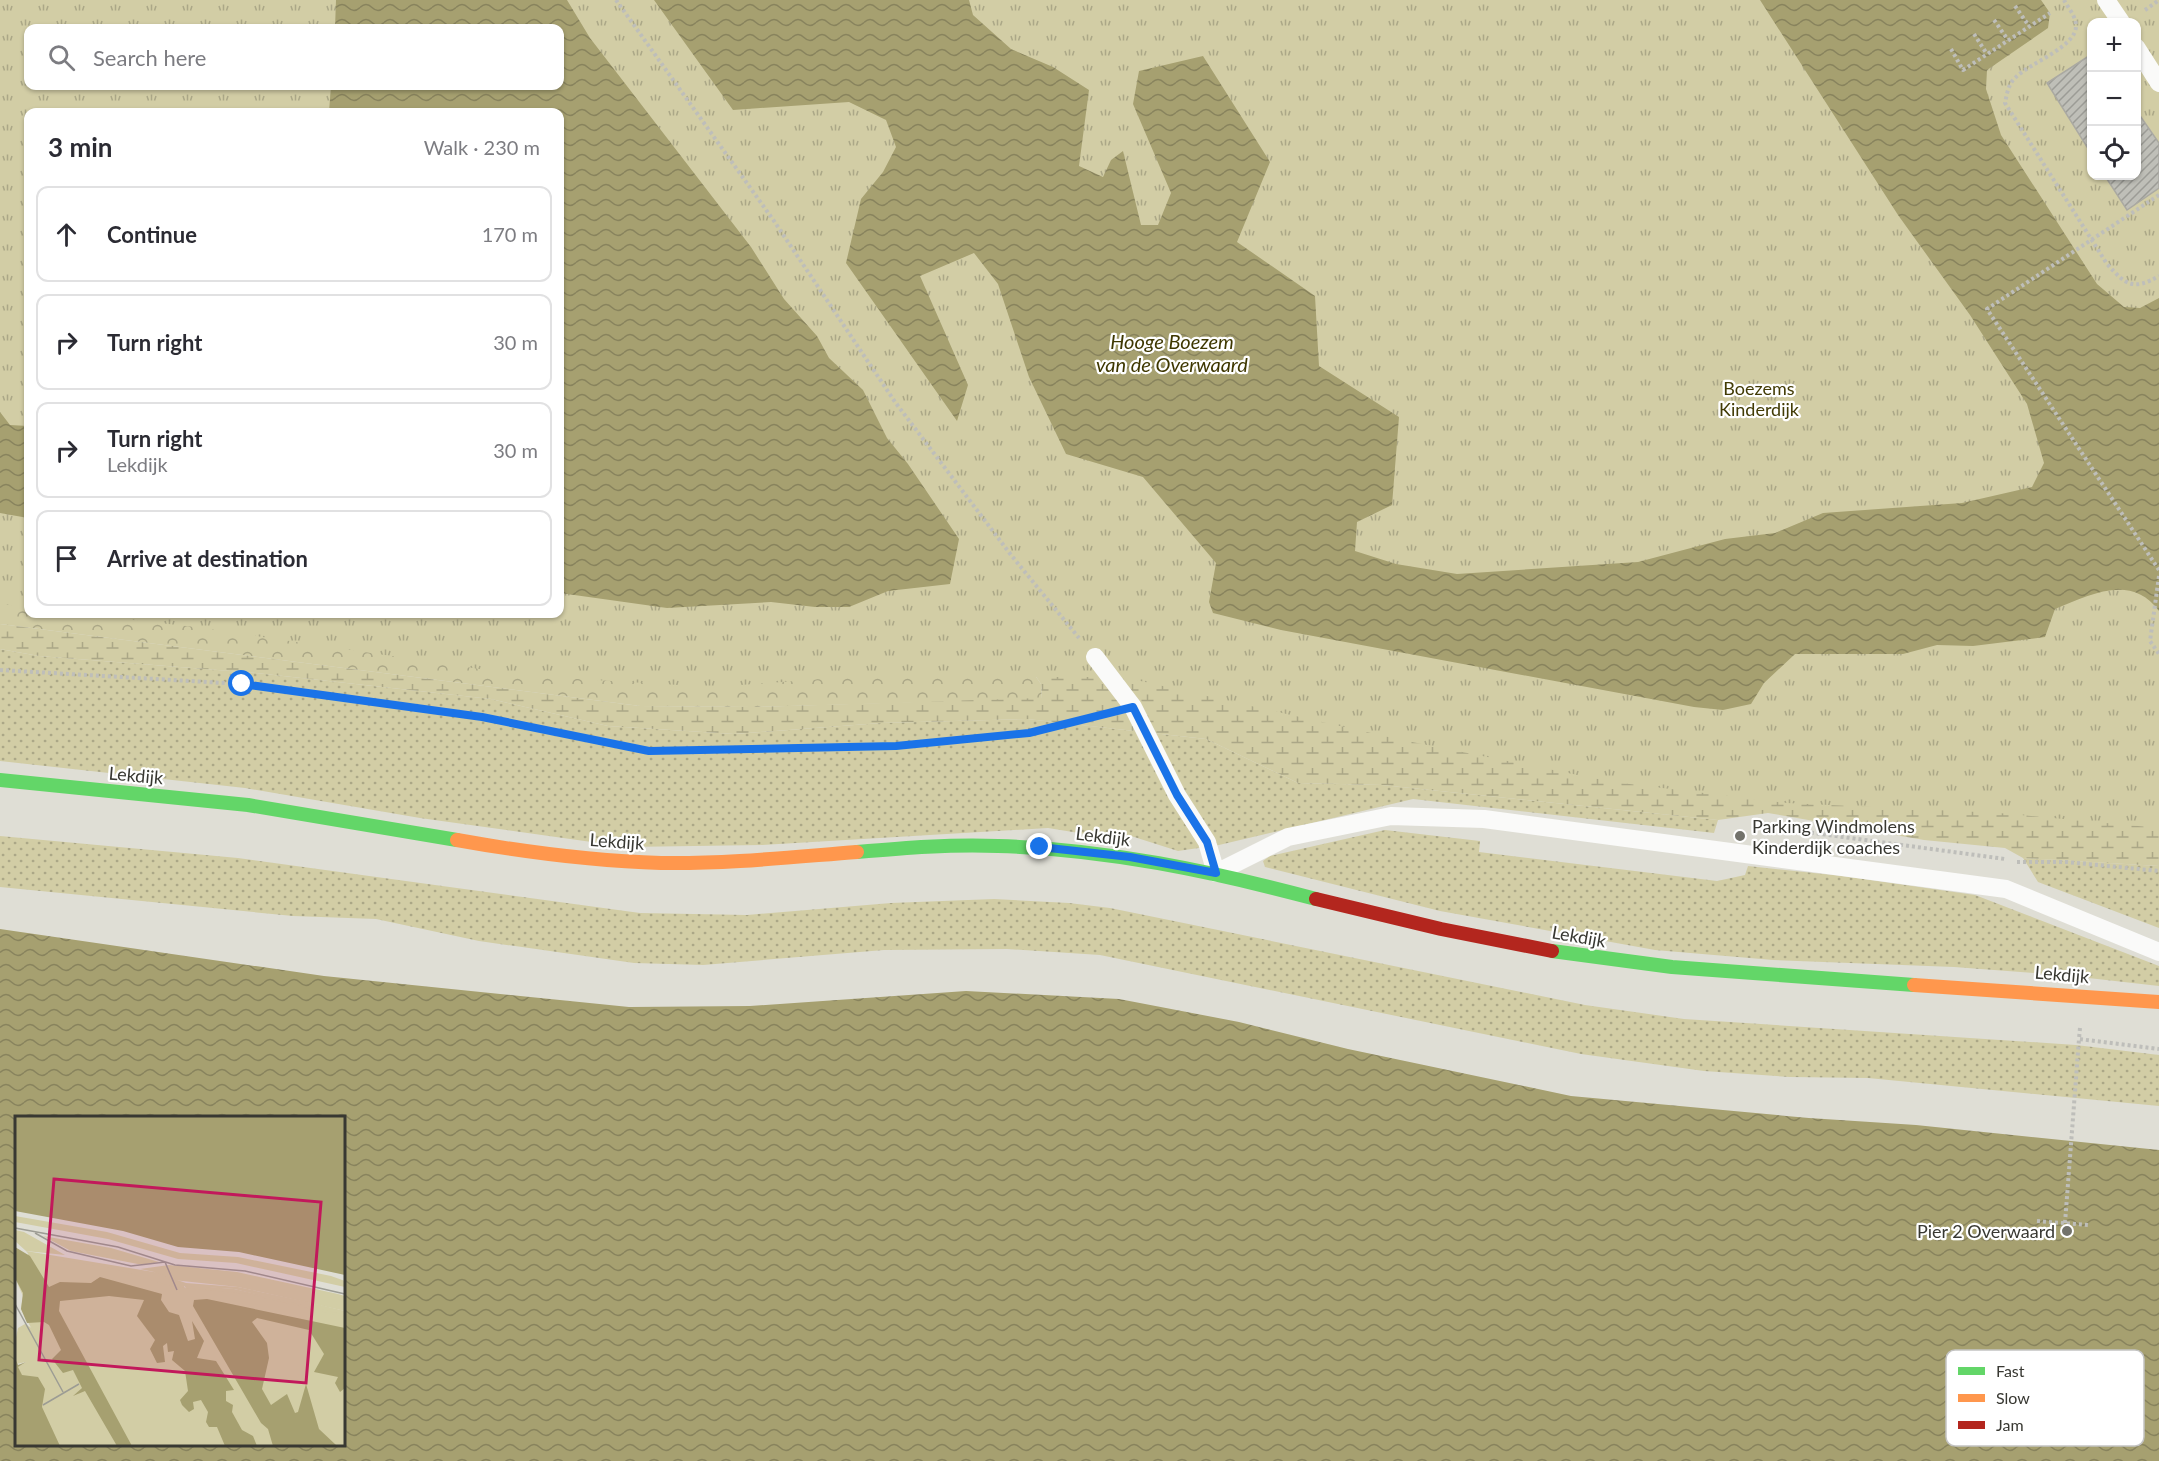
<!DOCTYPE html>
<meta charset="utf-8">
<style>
body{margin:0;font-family:Lato,sans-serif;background:#f2f2f3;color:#2b2b33}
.controls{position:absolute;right:18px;top:18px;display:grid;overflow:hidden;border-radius:12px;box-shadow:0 2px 4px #0004}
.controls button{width:54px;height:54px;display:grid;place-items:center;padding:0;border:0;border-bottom:2px solid #e1e1e2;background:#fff;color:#2b2b33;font:30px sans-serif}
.stop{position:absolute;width:18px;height:18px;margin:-14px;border:4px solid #1a73e8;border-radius:50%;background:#fff}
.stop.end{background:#1a73e8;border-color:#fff;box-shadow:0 2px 6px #0008}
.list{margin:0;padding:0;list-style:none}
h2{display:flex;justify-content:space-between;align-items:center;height:78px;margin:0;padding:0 24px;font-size:26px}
h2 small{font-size:20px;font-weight:400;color:#7c7c81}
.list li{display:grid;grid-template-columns:39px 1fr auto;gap:18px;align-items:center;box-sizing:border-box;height:96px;margin:0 12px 12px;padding:0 12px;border:2px solid #e1e1e2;border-radius:12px}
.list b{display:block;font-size:22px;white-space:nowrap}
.list p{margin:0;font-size:20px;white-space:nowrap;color:#7c7c81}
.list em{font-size:20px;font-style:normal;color:#7c7c81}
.icon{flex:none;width:33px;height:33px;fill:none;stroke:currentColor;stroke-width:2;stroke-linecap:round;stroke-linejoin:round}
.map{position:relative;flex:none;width:2159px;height:1461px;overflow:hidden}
.search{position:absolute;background:#fff;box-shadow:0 2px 4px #0004;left:24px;top:24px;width:540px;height:66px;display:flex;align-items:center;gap:15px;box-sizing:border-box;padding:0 21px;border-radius:12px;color:#7c7c81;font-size:22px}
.panel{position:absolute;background:#fff;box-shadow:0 2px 4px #0004;left:24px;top:108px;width:540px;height:510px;border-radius:12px}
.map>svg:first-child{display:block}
.grass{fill:url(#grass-dots)}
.forest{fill:url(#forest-crowns)}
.wetland{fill:url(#wetland-marsh)}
.park{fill:url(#park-tufts);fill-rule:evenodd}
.water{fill:url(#water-waves);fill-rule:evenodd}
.building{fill:url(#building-hatch);stroke:#aaa9a2;stroke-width:1.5}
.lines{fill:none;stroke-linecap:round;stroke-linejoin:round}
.path{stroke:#bebeba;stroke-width:4;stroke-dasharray:3 3;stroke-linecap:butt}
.lane{stroke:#fafaf9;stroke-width:18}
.fast{stroke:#63d668;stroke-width:14}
.slow{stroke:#ff974d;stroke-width:14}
.jam{stroke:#b3261e;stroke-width:14}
.route{stroke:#1a73e8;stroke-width:8}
.poi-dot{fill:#72726b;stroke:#fff;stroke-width:2}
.labels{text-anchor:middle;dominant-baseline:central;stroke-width:4.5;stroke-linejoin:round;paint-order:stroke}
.park-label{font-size:18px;fill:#423b05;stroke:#fff}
.street-label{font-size:18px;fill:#383832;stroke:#fff}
.poi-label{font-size:18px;fill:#383832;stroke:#fff;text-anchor:start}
.water-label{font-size:20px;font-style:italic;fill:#3e3700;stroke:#fff}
.inset-road{fill:none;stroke:#9c9c94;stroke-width:1.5}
.view{fill:#c2185b;fill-opacity:0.15;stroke:#c2185b;stroke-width:3}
.inset-edge{fill:none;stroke:#383832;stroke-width:3}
.key{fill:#fff;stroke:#c3c3c2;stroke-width:1.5}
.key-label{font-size:16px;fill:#383832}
</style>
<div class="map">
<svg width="2159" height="1461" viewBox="0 0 2159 1461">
<defs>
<pattern id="grass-dots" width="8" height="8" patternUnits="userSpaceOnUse" patternTransform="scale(1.5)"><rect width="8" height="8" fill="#d2cda5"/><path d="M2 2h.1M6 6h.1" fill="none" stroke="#aba787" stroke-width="1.8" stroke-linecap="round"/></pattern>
<pattern id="forest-crowns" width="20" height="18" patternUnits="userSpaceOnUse" patternTransform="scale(1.5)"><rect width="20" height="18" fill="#d2cda5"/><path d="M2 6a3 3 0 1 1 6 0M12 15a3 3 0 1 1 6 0" fill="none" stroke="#aba787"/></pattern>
<pattern id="wetland-marsh" width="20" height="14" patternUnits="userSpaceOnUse" patternTransform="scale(1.5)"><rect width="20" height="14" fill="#d2cda5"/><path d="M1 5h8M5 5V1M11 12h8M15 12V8" fill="none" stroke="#aba787"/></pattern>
<pattern id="park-tufts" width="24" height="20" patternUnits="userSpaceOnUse" patternTransform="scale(1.5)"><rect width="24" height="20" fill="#d2cda5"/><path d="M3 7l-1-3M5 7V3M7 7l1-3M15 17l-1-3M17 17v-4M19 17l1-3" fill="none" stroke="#aba787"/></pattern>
<pattern id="water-waves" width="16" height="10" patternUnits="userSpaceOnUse" patternTransform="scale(1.5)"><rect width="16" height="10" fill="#a6a070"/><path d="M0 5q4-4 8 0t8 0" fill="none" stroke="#88835d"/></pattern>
<pattern id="building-hatch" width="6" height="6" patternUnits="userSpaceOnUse" patternTransform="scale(1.5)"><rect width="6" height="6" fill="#bfbfb8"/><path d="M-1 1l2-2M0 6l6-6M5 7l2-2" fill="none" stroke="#9c9c96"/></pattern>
</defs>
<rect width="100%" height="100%" fill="#dfded5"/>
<!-- grass -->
<path class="grass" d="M0,649L39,656L256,673L491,699L608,726L734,734L881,723L1027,719L1206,739L1298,783L1382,785L1718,820L1714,833L1413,799L1219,845L1178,851L1131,836L1085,834L1048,828L762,845L627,847L420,818L245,788L0,761Z
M1385,830L1480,841L1479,852L1717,881L1745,875L1748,866L1842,876L1975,895L2159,966V986L2062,975L1954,967L1773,960L1655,950L1440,911L1265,867L1263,861L1270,856Z
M0,836L238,858L640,913L747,915L891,903L994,899L1069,903L1110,908L1585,1005L1684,1019L2076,1045L2159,1055V1106L1868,1078L1790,1077L1704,1071L1581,1054L1100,955L1007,949L884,950L703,965L634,963L479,941L376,919L293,916L0,887Z
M2023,858L2159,866V928L2038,882Z"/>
<!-- forest -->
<path class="forest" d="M0,513L28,518V614H560L973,585L1041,684L1042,699L752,707L640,706L0,624Z"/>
<!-- wetland -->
<path class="wetland" d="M973,585L2159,611V866L2023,858L2005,848L1924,840L1768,813L1718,820L1382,785L1298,783L1206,739L1027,719L881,723L734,734L608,726L491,699L256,673L39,656L0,649V624L640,706L752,707L1042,698L1041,684Z"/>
<!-- park -->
<path class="park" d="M0,0H2159V828L1999,813L1787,803L1613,782L1402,740L1123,677H849L713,687L527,676L195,627L81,614H560V112H28V607L0,604ZM2092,22H2136V176H2092ZM28,28H560V86H28Z"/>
<!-- water -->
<path class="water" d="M336,0H567L590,38L751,247L784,299L817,336L829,358L863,390L887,438L908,464L959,539L950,584L888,591L849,607H815L771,602L667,608L560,593V112H329L331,86H560V28H335Z
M654,0H969L973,15L1011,49L1053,67L1089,90L1079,166L1103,177L1111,160L1123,151L1141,225H1158L1171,193L1133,104L1139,71L1203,56L1270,162L1237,242L1315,296L1319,366L1399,417L1392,505L1357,522L1355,551L1396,564L1457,574L1638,562L1725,539L1775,533L1823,513L1962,503L2032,487L2044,463L2027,404L1970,315L1898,215L1760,0H2041L2050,13L2048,28L1987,70L1986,89L2001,135L2097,284L2124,307L2140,308L2159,298V611C2131,573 2090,595 2055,609L2045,637L1973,646L1937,645L1903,654H1795L1764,683L1751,704L1723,710L1694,707L1281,630L1213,613L1209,602L1216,563L1143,477L1066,454L1029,377L998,284L974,253L920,276L968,385L957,421L846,263L861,199L883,172L896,147L886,120L849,102L733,110Z
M0,412L10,425L28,426V518L0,513Z
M0,929L324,976L629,1007L750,1006L966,991L1119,999L1239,1022L1348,1049L1571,1096L1809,1118L1916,1125L2159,1150V1461H0ZM16,1118H344V1444H16Z"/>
<!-- building -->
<path class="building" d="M2092,54V155L2047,83Z
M2136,110L2159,143V188L2127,210L2105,176H2136Z"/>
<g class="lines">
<!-- path -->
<path class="path" d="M616,0L774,221L895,402L1011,555L1079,638
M2064,0C2068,8 2076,16 2076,26C2076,47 2030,63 2016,77C2008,84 2007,94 2005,103L2107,264C2126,285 2133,291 2159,276
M2015,6L2029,26
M2145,10L2159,0
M1994,20L2008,40
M1974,34L1987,54
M1951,49L1963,70L2050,13
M2159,195L1987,309L2159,570
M2159,576L2150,641L2159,654
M0,670L242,684L482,717L649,751L896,746L1029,733L1106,714
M1799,831L2005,859
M2017,862H2067L2159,871
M2080,1028L2079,1039L2159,1049
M2037,1221L2088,1225
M2065,1223L2079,1039"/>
<!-- lane -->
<path class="lane" d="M2106,0L2121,22
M2136,47L2159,83
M1095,657L1133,707L1177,795L1207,842L1216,873L1288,837L1391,816L1484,819L2006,889L2159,952"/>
<!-- fast -->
<path class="fast" d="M0,780L248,805L457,840
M857,852C904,848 951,844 998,846C1107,849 1211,871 1316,899
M1552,951L1672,967L1914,985"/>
<!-- slow -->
<path class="slow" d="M457,840C524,852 592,861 661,863C727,864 792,857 857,852
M1914,985L2159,1002"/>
<!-- jam -->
<path class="jam" d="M1316,899L1441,929L1552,951"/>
</g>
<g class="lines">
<!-- route -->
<path class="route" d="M242,684L482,717L649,751L896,746L1029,733L1133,707L1177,795L1207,842L1216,873L1130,857L1040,847"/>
</g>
<!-- markers -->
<g class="poi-dot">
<circle cx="1740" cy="836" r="6"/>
<circle cx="2067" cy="1231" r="6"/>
</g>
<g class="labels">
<!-- park labels -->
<g class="park-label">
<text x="1759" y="388">Boezems<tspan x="1759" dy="21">Kinderdijk</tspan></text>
</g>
<!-- street labels -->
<g class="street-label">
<text transform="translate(136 775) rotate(5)">Lekdijk</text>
<text transform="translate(1103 836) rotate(7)">Lekdijk</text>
<text transform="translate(617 841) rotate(4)">Lekdijk</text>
<text transform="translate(1579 936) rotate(10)">Lekdijk</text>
<text transform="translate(2062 974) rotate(5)">Lekdijk</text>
</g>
<!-- poi labels -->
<g class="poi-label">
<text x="1752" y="826">Parking Windmolens<tspan x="1752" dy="21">Kinderdijk coaches</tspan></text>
<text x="2055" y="1231" text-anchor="end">Pier 2 Overwaard</text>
</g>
<!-- water labels -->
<g class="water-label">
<text x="1172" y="341">Hooge Boezem<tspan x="1172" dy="23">van de Overwaard</tspan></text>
</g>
</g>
<!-- overview -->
<g transform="translate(15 1116)">
<rect width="330" height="330" fill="#dfded5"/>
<path d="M0,100L92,116L165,137L223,141L316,160L330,165V171L221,147L163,143L93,123L0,106ZM0,114L9,116L50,139L11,135L0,125ZM28,120L96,132L144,146L128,149L56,135ZM88,145L125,153L154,149L222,156L323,178L330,180V195L223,171L149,163L139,156ZM10,208L45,229L7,259L3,251L11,246L1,248L0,226L3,212Z" fill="#d2cda5"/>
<path d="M169,169L219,173L320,195L330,199V212L177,184Z" fill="#d2cda5"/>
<path d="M11,135L139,156L171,167L223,171L293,186L330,195V199L219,173L169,170L176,184L15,140Z" fill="#d2cda5"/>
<path d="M13,138L100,153L159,171L233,178L330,201V330H0V252L18,245L23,237L22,223L6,193L8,180L0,162Z" fill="#d2cda5"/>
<path d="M0,0H330V159L224,136L163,131L108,115L0,95ZM0,131L15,140L34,171L45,166L76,167L85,161L147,178L146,184L154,196L164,199L173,225L180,223L177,205L189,225L182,242L201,245L219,274L211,275V285L218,289L217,296L227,314L238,320L242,330H210L202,311H194L191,306L193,296L186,284L178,286L179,293L174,296L167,289L165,284L173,275L170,255L157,244L159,235L153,236L152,227L148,230L150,246L142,247L135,233L140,224L122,200L129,184L94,180L45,185L44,195L117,330H102L70,275L58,280L67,272L58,254L48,257L37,243L46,234L34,209L29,206L12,207L6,193L8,177L0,162ZM192,183L330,212V272L325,276L320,267L323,261L299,256L309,238L294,214L242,202L237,206L252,227L254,242L247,273L256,289L272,278L280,297L283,296L291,268L304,313L321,329L258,330L253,313L246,307L178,190L179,184ZM0,242L3,249L11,246L3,251L7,259L23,261L30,273L27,291L45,330H0Z" fill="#a6a070"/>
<path class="inset-road" d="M0,112L103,131L160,149L230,155L330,178M20,117L52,135L116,150L150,146L162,174M0,188L48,276M28,289L64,268"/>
<path class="view" d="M39,63L306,86L291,267L24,244Z"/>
<rect width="330" height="330" class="inset-edge"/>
</g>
<!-- legend -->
<rect x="1946" y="1350" width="198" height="96" rx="9" class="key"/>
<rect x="1958" y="1367" width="27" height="8" fill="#63d668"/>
<rect x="1958" y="1394" width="27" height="8" fill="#ff974d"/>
<rect x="1958" y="1421" width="27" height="8" fill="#b3261e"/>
<g class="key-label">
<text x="1996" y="1377">Fast</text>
<text x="1996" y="1404">Slow</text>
<text x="1996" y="1431">Jam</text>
</g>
</svg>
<div class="controls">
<button>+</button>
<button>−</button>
<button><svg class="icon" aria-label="locate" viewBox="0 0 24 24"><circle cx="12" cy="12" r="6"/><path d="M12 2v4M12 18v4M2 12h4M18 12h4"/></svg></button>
</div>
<div class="stop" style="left:242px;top:684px"></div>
<div class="stop end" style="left:1040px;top:847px"></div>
<div class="search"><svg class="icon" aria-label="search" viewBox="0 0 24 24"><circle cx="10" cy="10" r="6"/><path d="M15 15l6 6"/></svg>Search here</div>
<section class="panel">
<h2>3 min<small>Walk · 230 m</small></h2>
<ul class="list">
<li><svg class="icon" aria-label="ahead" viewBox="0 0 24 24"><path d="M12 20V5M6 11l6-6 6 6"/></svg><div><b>Continue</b></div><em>170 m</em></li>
<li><svg class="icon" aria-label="right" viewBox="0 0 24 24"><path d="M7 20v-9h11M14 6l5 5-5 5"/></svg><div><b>Turn right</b></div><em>30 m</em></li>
<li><svg class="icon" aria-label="right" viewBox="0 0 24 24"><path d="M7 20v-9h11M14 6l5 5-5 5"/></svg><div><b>Turn right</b><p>Lekdijk</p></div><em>30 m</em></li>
<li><svg class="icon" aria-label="arrive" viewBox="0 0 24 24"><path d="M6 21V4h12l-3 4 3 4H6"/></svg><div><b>Arrive at destination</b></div></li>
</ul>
</section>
</div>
